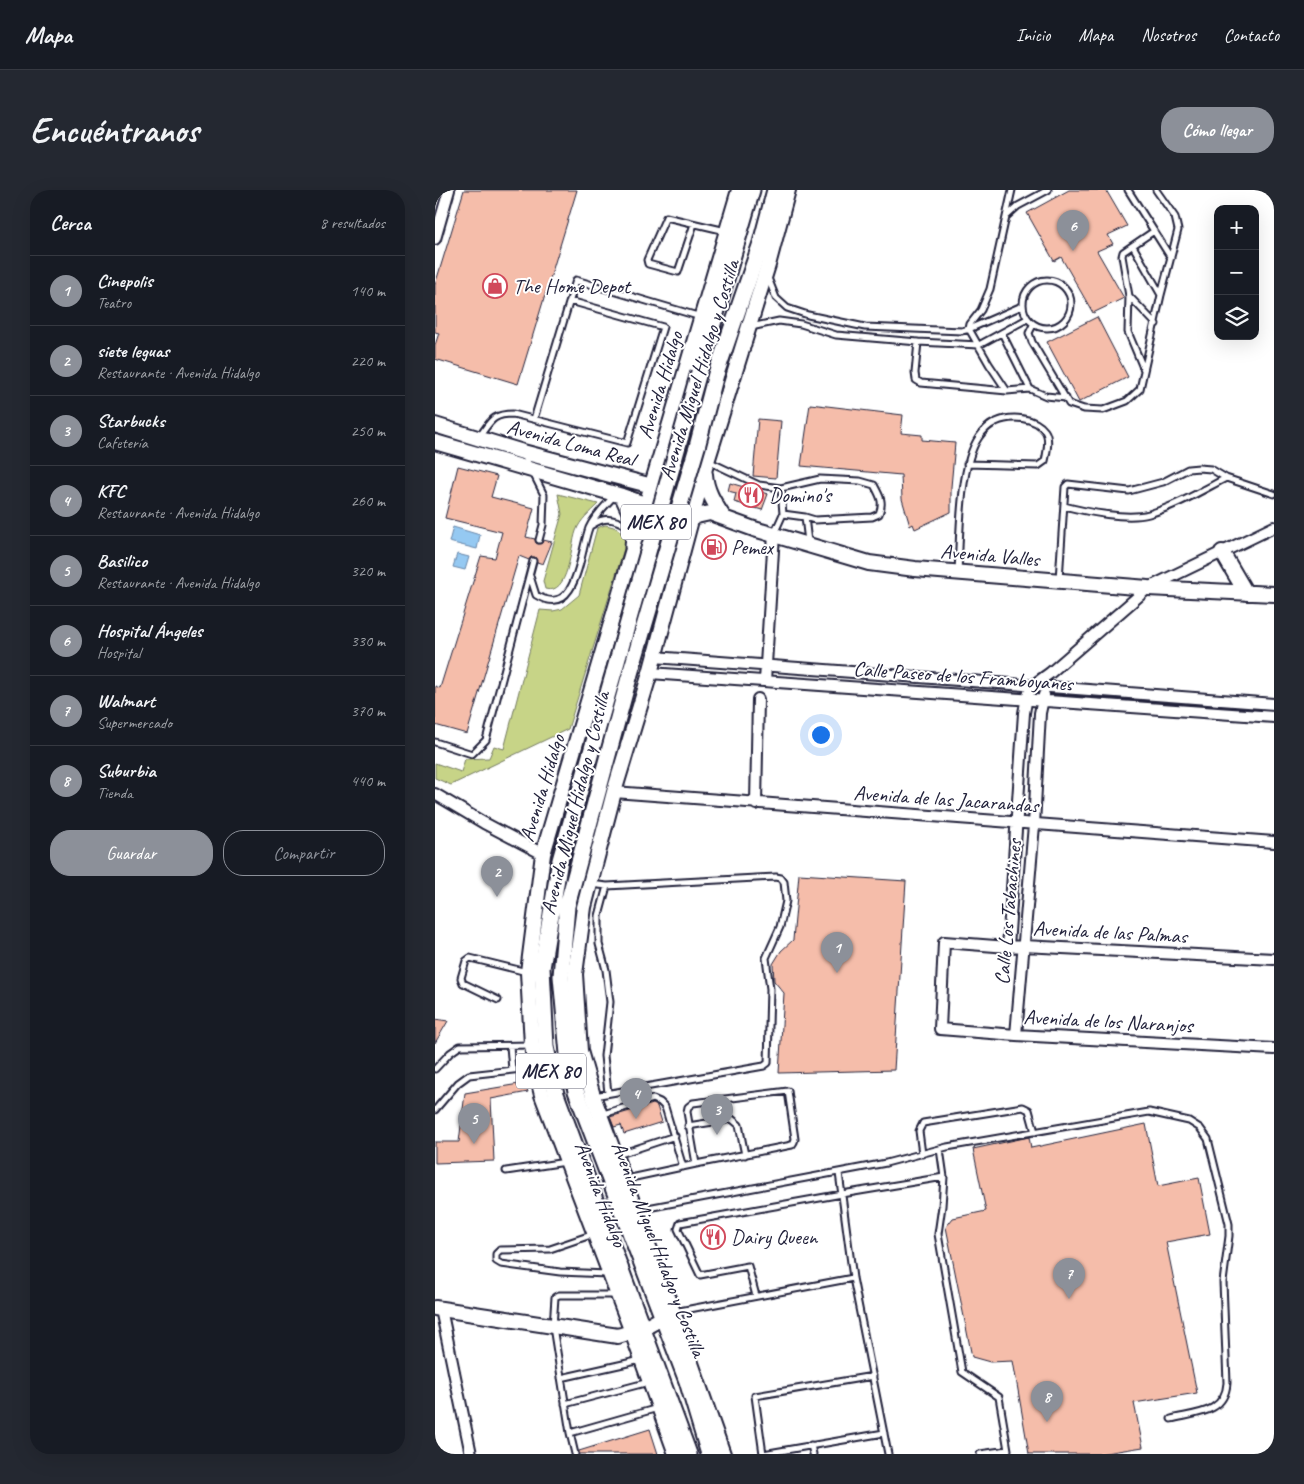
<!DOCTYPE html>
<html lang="es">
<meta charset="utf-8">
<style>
body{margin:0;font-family:Caveat,sans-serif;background:#242831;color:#f1f3f6}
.controls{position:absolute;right:15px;top:15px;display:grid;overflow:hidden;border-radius:10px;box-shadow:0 5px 20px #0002}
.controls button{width:45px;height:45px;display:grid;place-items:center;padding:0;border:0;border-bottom:1px solid #363941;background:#171b24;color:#f1f3f6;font:25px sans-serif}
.you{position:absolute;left:385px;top:544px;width:18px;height:18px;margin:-12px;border:4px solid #fff;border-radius:50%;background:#1a73e8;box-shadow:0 0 0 8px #1a73e833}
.badge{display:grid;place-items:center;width:32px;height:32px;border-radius:50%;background:#8c9099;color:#fff;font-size:16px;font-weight:700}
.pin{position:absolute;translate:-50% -41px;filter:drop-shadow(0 1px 2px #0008)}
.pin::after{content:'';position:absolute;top:26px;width:18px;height:15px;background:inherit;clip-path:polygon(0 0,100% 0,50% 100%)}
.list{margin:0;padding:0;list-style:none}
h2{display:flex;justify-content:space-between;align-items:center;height:65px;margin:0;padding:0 20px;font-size:21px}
h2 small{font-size:16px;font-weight:400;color:#9ea1a6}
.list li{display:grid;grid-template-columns:32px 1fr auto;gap:15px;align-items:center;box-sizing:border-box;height:70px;padding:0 20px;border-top:1px solid #363941}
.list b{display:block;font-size:19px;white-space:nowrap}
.list p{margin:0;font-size:16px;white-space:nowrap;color:#9ea1a6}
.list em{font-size:16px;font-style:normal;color:#9ea1a6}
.actions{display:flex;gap:10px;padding:15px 20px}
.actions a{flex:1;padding:11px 0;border:1px solid #8c9099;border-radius:20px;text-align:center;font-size:18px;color:#8c9099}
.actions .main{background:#8c9099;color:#fff}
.icon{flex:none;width:28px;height:28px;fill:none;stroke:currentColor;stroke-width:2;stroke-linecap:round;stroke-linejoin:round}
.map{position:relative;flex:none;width:839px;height:1264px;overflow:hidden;border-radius:20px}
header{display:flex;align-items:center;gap:30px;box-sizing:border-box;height:70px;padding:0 25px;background:#171b24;border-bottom:1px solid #363941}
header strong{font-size:24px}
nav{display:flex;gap:28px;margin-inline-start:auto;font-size:18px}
.intro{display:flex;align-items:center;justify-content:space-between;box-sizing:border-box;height:120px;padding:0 30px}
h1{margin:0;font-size:35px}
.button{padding:12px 22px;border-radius:20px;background:#8c9099;color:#fff;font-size:18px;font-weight:700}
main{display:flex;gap:30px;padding:0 30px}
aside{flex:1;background:#171b24;border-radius:20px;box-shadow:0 5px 20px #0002}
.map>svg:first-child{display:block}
.green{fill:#c7d487;stroke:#747b61}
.water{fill:#95c9f2;stroke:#6786a9}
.building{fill:#f5bdaa;stroke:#22223b}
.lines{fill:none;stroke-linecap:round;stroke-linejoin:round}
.lane-casing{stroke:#22223b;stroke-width:9}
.street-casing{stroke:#22223b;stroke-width:14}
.secondary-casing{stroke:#22223b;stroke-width:18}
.primary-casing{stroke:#22223b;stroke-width:19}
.lane{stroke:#fff;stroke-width:5}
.street{stroke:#fff;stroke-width:10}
.secondary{stroke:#fff;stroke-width:14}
.primary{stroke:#fff;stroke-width:15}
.primary-bridge-casing{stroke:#22223b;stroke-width:19;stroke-linecap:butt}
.primary-bridge{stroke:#fff;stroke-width:15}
.labels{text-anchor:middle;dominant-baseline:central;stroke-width:4;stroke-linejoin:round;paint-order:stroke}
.shield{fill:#fff;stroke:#646476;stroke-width:1}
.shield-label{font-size:20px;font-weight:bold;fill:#22223b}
.poi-label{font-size:21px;fill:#22223b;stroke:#fff;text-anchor:start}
.street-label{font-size:21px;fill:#22223b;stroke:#fff}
</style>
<header>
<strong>Mapa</strong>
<nav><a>Inicio</a><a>Mapa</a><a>Nosotros</a><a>Contacto</a></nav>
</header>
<div class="intro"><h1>Encuéntranos</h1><a class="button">Cómo llegar</a></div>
<main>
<aside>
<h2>Cerca<small>8 resultados</small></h2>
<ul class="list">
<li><span class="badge">1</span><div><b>Cinepolis</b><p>Teatro</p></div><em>140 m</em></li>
<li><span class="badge">2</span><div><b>siete leguas</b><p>Restaurante · Avenida Hidalgo</p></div><em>220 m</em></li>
<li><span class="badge">3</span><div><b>Starbucks</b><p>Cafetería</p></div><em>250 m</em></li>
<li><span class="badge">4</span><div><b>KFC</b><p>Restaurante · Avenida Hidalgo</p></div><em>260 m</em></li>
<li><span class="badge">5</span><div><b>Basilico</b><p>Restaurante · Avenida Hidalgo</p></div><em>320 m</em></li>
<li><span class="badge">6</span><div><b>Hospital Ángeles</b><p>Hospital</p></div><em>330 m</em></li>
<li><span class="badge">7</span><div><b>Walmart</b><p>Supermercado</p></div><em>370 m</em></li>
<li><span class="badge">8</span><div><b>Suburbia</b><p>Tienda</p></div><em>440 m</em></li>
</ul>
<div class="actions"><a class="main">Guardar</a><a>Compartir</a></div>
</aside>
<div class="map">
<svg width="839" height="1264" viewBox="0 0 839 1264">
<rect width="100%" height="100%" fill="#fff"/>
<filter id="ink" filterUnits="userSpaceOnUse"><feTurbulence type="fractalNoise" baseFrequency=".02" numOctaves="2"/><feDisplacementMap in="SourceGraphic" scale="10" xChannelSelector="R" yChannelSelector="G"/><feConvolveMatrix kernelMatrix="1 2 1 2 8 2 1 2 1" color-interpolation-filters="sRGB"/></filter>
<g filter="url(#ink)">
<!-- green -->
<path class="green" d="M123,304L163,314C155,322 145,330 141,341C135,358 134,406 110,399L108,391L127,324Z
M170,335C183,337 186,340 191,352L133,539L16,595L0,588V573L26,582L30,569L54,568L59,556L69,559L105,420L118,421L127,419L144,405L162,338Z"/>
<!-- water -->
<path class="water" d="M18,337L45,345L42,359L14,352Z
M22,364L34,367L30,380L18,377Z"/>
<!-- building -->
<path class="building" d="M29,0H142L83,194L0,169V155L4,143L0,142V95Z
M634,0H671L692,36L673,45L678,54L662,61L689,108L658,123L626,67L619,71L592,23Z
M662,127L693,187L644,212L612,152Z
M375,214L468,225L466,243L487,245V250L520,253L516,297V322L480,339L478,334L475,336L467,309L466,285L366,276Z
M323,229L346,231L341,288L318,286Z
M23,276L62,286L56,307L99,318L91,347L100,349L101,353L103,354L107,353L108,350L117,352L108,374L102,372L100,367H96L94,370L84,366L32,544L0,535V496L5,498L46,366L60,368L67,342L10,328Z
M295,293L333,304L327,320L299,312L301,303L293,301Z
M364,684L471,691L459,880L344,883L349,803L339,791L338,774L346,761L358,750Z
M0,829L13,831L0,853Z
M90,893L93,902L56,909L59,971L0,973V952H24L30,903Z
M218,914L222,916L227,932L189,944L186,935L179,937L175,927Z
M711,934L723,996L764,988L775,1044L731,1052L762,1203L699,1213L708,1257L664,1264H594L578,1171L555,1172L537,1167L511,1037L518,1028L551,1021L538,959L594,947L596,958Z
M215,1239L223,1264H144V1261Z"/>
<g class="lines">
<defs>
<path id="lane" d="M693,0L736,68
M572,26L583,16L613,0
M259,34L243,82L213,74L212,70L231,27L291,41
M698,56L726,105
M333,88L341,108L352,118L373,125L430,137L527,141L534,139L587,116
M588 114a24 24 0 1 1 48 0a24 24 0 1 1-48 0Z
M694,106L721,134
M598,135L594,143L597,152L634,214L649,219L668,220L692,211L705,199L726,105L743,40L740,27L721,0
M316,137L344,131L366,134L401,145L483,152L544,155L592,129
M567,143L595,199L611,206L631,208
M483,152L480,183L481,190L486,193L572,201L595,199
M709,180L693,142L694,106L687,66L688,62L719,41
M572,201L554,174L534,139L535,134L546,120L555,99L577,0
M99,229L141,90L266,127
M44,247C56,231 57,224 78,224L192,253L228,137L135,111
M89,265L109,305L108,335L104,350
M273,271L324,295L346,298L348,324L370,327L373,352
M346,298L385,289L425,291L439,295C445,306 449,312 444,324L437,327L380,330L370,327
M629,316C652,322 692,330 714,324C741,316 766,301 791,288
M157,335C169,327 178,328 190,335L194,345L193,357
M339,344L348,324
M523,382C525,346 524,276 544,247C548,241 554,235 561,232C576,225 600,227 610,241C615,248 612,262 610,271L603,276L532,274
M95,386L101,405C142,430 145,362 154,338C159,326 171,315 180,305
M624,390L630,297L633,294L694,301L728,292L753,279L764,278L776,279L791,288L839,304
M0,552L37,564L51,550L98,371
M155,694L172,696
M63,810L28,793L26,788L31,771L35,768L92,782
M75,856L77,880
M0,879L15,863L25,856L97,855
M353,901L360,949L359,952L357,955L261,974L252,922L253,917L258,913Z
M159,906L329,876L333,873L335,799L331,768L345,737L351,711L349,692L346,688L341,687L172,696L164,726V754L171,780L175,812L169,866L173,903
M0,920L23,893L34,885L114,876
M165,925L218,909L225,912L230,917L248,977
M253,936L297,929L304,935L310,965
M505,959L509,987L507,1016L503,1044L527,1182L564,1207L573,1260L545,1264
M487,964L484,941L488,933L588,917L594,920L600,942
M182,965L240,946
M71,981L131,972
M404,983L418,1088L453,1264
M191,989L261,974
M202,1020L451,973L512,957L714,922L754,931L765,938L773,949L794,1034V1046L788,1092L792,1193C790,1224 760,1223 736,1229
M159,1044L115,1059L65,1060L61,1064V1071L66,1074L125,1082L172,1084
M182,1105H124L120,1107L118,1137L135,1243L223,1218
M321,1106L313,1076L265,1085L243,1039L245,1033L407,1004L509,987
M239,1122L418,1088
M438,1186L320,1206L328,1264L449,1243
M126,1188L206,1170
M130,1214L214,1192
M135,1243L140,1264
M376,1255L378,1264"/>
<path id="street" d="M0,49L14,0
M219,467L839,514
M215,483L839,527
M330,491L339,344
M179,602L839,652
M0,604L49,633L108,664
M321,614L323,509
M573,757L589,523C593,498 595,497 615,483L713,398L839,337
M839,769L589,756L573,757L509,752L505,839L581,845L839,859
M581,845L599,635L605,523L609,505
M6,1119L36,1264"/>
<path id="secondary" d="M0,235L88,262L259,307
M0,252L187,306L210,314L257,327L275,323L319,339L434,373L480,379L713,398L839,404
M270,284C271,301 280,314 289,328
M187,306L203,340
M787,362L811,403
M0,1118L183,1146L209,1138L227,1128
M241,1264L197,1142L107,905L100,877L97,855L93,782L108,664L304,0
M288,1264L238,1122L158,906L145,861L140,784L149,717L179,602L215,483L270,278L333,75L353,0"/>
<path id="primary" d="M264,182L317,0
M281,184L326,53L340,0
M179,482L125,670L107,778L111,857L121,904L254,1264
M195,484L132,716L126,786L133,864L141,901L252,1191L274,1264"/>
</defs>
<!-- lane casing -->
<use href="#lane" class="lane-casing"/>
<!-- street casing -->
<use href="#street" class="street-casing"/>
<!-- secondary casing -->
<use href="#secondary" class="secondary-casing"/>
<!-- primary casing -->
<use href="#primary" class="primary-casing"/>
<!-- lane -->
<use href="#lane" class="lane"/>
<!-- street -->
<use href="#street" class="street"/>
<!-- secondary -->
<use href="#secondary" class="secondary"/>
<!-- primary -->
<use href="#primary" class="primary"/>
<defs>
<path id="primary-bridge" d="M179,482L264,182
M195,484L262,257L281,184"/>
</defs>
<!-- primary-bridge casing -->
<use href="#primary-bridge" class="primary-bridge-casing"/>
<!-- primary-bridge -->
<use href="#primary-bridge" class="primary-bridge"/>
</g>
</g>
<!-- icons -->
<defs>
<symbol id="shop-ring" viewBox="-11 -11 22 22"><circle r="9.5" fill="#fff" stroke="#d1495b" stroke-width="1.5"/><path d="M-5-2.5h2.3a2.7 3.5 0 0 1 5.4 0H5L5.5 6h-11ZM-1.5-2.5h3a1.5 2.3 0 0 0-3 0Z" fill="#d1495b"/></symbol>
<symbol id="restaurant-ring" viewBox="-11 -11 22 22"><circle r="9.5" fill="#fff" stroke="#d1495b" stroke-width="1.5"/><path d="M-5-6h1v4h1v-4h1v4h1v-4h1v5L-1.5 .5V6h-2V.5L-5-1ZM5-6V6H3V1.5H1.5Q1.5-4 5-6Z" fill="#d1495b"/></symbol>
<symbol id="fuel-ring" viewBox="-11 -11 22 22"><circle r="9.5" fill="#fff" stroke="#d1495b" stroke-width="1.5"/><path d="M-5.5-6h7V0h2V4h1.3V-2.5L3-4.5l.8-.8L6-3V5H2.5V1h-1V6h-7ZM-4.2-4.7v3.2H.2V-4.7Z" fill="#d1495b"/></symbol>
</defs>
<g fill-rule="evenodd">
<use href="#shop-ring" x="46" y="82" width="28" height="28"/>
<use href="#restaurant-ring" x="302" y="291" width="28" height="28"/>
<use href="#fuel-ring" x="265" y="343" width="28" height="28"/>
<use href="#restaurant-ring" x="264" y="1033" width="28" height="28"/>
</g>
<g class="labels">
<!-- shield labels -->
<g class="shield">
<rect x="186" y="314.5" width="70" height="35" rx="4"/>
<rect x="81" y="863.5" width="70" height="35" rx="4"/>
</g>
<g class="shield-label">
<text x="221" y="332">MEX 80</text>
<text x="116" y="881">MEX 80</text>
</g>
<!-- poi labels -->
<g class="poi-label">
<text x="78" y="96">The Home Depot</text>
<text x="334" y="305">Domino's</text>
<text x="296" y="357">Pemex</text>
<text x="296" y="1047">Dairy Queen</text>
</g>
<!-- street labels -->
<g class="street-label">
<text transform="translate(264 180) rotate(-73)">Avenida Miguel Hidalgo y Costilla</text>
<text transform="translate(225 195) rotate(-73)">Avenida Hidalgo</text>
<text transform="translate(136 253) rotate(15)">Avenida Loma Real</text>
<text transform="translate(555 365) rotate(5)">Avenida Valles</text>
<text transform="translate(528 486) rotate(4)">Calle Paseo de los Framboyanes</text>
<text transform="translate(107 598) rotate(-73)">Avenida Hidalgo</text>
<text transform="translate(511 609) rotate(4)">Avenida de las Jacarandas</text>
<text transform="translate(140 613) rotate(-76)">Avenida Miguel Hidalgo y Costilla</text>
<text transform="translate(573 722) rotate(-85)">Calle Los Tabachines</text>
<text transform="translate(675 742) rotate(3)">Avenida de las Palmas</text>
<text transform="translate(673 831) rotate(3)">Avenida de los Naranjos</text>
<text transform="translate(166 1004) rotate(69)">Avenida Hidalgo</text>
<text transform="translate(224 1059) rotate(69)">Avenida Miguel Hidalgo y Costilla</text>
</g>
</g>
</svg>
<div class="controls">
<button>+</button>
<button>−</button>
<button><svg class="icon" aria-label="layers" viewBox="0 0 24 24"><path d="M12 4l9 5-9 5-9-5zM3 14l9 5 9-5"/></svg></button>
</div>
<div class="you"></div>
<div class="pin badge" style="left:402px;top:783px">1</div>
<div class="pin badge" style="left:62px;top:707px">2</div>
<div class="pin badge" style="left:282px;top:945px">3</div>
<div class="pin badge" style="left:201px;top:929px">4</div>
<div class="pin badge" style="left:39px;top:954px">5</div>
<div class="pin badge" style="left:638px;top:61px">6</div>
<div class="pin badge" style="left:634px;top:1109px">7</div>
<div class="pin badge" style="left:612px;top:1232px">8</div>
</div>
</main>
